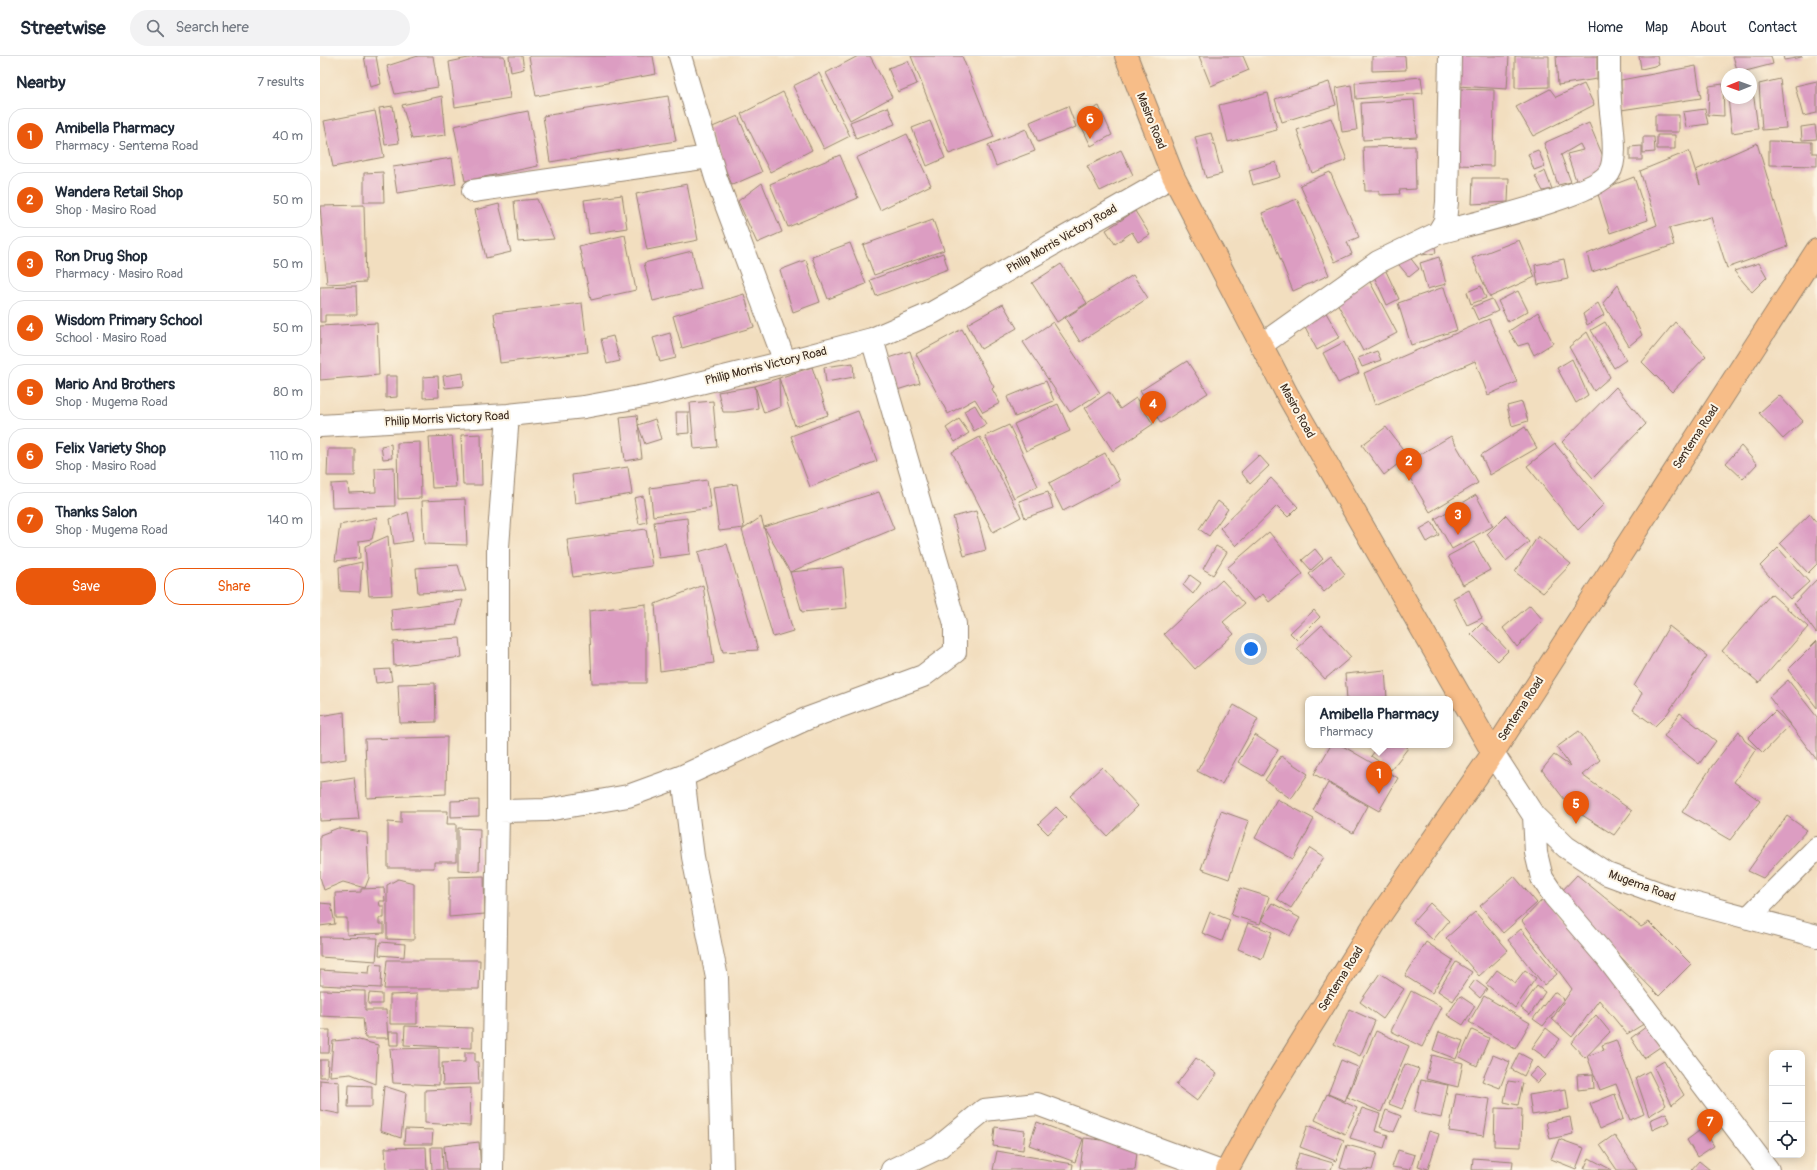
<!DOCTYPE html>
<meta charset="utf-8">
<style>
body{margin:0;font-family:Pangolin,sans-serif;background:#f2f2f3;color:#1f2937}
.controls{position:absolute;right:12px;bottom:12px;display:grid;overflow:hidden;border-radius:8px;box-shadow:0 2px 10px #0003}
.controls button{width:36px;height:36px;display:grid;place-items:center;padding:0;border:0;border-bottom:1px solid #e0e1e3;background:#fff;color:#1f2937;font:20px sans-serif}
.compass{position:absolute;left:1401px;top:12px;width:36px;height:36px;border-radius:50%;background:#fff;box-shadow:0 2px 10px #0003;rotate:269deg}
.you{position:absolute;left:931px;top:593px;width:14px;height:14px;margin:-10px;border:3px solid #fff;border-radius:50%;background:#1a73e8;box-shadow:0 0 0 6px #1a73e833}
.badge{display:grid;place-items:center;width:26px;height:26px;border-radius:50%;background:#ea580c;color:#fff;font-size:13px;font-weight:700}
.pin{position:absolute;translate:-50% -33px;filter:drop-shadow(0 1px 2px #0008)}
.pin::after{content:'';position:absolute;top:21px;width:14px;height:12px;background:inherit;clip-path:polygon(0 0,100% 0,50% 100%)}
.popup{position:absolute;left:985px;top:640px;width:148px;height:52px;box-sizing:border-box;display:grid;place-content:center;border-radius:8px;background:#fff;filter:drop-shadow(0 1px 3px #0005);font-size:13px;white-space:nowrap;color:#747a83}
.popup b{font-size:15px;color:#1f2937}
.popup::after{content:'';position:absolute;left:50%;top:100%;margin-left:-8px;border:8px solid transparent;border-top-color:#fff}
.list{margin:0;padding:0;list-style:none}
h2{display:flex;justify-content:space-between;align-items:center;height:52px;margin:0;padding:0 16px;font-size:17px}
h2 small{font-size:13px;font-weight:400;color:#747a83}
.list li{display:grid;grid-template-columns:26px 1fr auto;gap:12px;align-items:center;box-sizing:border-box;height:56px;margin:0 8px 8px;padding:0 8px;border:1px solid #e0e1e3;border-radius:16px}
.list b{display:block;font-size:15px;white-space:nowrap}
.list p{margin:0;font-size:13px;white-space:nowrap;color:#747a83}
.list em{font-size:13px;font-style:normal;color:#747a83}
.actions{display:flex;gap:8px;padding:12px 16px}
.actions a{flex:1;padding:9px 0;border:1px solid #ea580c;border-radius:16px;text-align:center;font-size:14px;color:#ea580c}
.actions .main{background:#ea580c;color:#fff}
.icon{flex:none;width:22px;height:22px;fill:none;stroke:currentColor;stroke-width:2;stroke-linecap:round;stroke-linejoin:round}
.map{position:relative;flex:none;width:1497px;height:1114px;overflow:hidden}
header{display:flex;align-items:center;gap:24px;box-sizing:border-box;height:56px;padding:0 20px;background:#fff;border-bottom:1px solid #e0e1e3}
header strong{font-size:19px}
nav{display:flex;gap:22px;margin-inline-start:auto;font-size:14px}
.search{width:280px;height:36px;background:#f2f2f3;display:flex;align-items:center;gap:10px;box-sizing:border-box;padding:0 14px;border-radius:22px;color:#747a83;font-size:15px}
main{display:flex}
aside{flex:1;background:#fff}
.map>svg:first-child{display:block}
.building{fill:#dc9dc2}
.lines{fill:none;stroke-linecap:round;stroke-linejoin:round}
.minor-casing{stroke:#96846e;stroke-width:24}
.major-casing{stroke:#96846e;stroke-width:24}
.minor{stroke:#fff;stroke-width:22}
.major{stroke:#f7bd88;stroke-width:22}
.labels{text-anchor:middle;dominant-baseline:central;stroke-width:4;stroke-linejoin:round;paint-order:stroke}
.street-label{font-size:12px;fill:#3b2a1e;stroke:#fcf5e5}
</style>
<header>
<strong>Streetwise</strong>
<div class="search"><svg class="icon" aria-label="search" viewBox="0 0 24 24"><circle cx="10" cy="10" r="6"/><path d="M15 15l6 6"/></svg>Search here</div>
<nav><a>Home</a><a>Map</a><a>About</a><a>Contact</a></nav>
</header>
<main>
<aside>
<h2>Nearby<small>7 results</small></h2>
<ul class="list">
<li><span class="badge">1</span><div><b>Amibella Pharmacy</b><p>Pharmacy · Sentema Road</p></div><em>40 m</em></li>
<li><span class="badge">2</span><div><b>Wandera Retail Shop</b><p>Shop · Masiro Road</p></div><em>50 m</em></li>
<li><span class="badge">3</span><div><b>Ron Drug Shop</b><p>Pharmacy · Masiro Road</p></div><em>50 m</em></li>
<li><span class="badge">4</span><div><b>Wisdom Primary School</b><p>School · Masiro Road</p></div><em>50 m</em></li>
<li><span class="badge">5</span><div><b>Mario And Brothers</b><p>Shop · Mugema Road</p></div><em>80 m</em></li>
<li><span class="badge">6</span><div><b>Felix Variety Shop</b><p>Shop · Masiro Road</p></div><em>110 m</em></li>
<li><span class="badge">7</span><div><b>Thanks Salon</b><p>Shop · Mugema Road</p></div><em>140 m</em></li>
</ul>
<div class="actions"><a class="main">Save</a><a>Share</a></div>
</aside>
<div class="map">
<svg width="1497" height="1114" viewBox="0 0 1497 1114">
<rect width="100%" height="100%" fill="#fcf5e5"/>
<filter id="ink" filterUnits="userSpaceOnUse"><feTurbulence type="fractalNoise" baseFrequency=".025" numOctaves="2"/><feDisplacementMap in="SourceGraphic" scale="8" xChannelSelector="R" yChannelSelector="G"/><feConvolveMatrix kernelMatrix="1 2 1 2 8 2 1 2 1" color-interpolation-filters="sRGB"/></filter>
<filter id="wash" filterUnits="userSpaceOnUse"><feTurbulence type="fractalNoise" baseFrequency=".012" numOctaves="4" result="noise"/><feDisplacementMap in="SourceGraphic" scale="16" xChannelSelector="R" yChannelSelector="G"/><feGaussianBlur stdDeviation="0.9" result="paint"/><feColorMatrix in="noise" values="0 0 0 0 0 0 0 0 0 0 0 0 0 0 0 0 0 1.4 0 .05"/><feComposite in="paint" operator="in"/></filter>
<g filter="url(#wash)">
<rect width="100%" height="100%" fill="#f2debf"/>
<g id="blocks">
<!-- building -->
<path class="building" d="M44,0H56L61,28L50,31Z
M98,0H113L118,31L75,38L67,10Z
M158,0H184L190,42L135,51L129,6Z
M189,0H202L204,13L191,16Z
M209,0H333L336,18L216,40Z
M538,0H550L572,41L530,64L506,17Z
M591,0H642L674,81L629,98Z
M879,0H923L929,14L891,30Z
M1052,0H1085L1086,14L1052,15Z
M1138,0H1189L1187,33L1137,30Z
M1195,0H1229V31L1195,32Z
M1236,0H1277V23L1238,29Z
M1319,0H1337L1339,9L1321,13Z
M1413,0H1451L1453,8L1418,17Z
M1463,0H1482V1L1464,4Z
M588,5L597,28L578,36L568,12Z
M1376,10L1381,42L1301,54V24Z
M499,17L530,80L504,93L473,30Z
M1101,21L1103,37L1036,43L1035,27Z
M1460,23L1466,72L1442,74L1439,28Z
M1497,25V57L1483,60L1475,30Z
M1009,26L1016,49L962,66L955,43Z
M1264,28L1274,49L1213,80L1196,51L1230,33L1236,41Z
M1403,28L1404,60L1388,59L1389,30Z
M1031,29L1037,74L1022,76L1016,32Z
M1138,33L1174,34L1173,110L1136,109Z
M1431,35H1433L1438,73L1412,77L1408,42H1431Z
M463,36L492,94L450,116L421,58Z
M948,37L957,74L908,86L899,49Z
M122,40L126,79L92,83L82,49Z
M348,40L356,85L230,106L223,60Z
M1094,44L1097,81L1043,84L1041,47Z
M73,50L79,87L65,89L59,52Z
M748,50L756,71L718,86L710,66Z
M779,50L792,79L771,90L757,61Z
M568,51L575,68L536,83L530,66Z
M1385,53L1388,68L1366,71L1363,56Z
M55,55L64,101L13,111L4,65Z
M208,55L218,110L145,125L134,70Z
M1335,59H1359V76H1335Z
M418,60L442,116L412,129L388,73Z
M1011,62L1027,104L992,117L977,74Z
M610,65L625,102L607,110L592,72Z
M1269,67L1287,110L1258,130L1247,98L1263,94L1260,88L1241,99L1251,126L1238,129L1224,87Z
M1495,69L1497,83L1482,84L1481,71Z
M706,73L715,95L676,110L668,89Z
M891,77L902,118L886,122L875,81Z
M587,78L611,129L560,154L536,102Z
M1337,79H1355V93H1337Z
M1323,81H1334L1335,96L1323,97Z
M1449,85L1492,86V97H1497V110L1449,109Z
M1437,87L1468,190L1407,212L1391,161L1349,172L1354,189L1272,216L1267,198L1337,169L1320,115L1369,95L1380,129L1376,114Z
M1095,90L1096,133L1079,134L1080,138L1059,139V135H1045L1043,91Z
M1322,90V104H1310V91Z
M801,94L813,119L780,135L767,110Z
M1218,94L1225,110L1214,114L1208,98Z
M520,99L538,142L468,171L450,128Z
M132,102L136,128L77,137L73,111Z
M956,106L960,121L933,129L929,114Z
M1225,115L1232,133L1223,135L1215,120Z
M63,116L64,146H44V117Z
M1010,116L1039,181L1027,186L1032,198L1015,206L980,129Z
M1314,121L1328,164L1290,177L1277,135Z
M1153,122H1189L1188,146L1152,148Z
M442,127L462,176L437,187L418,145Z
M367,128L378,184L327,194L316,138Z
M302,139L307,172L269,178L264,144Z
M217,143L234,183L198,186L194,145Z
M977,143L1009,219L973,235L942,157Z
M179,148L191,196L166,202L155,154Z
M44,149L46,226L7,228L0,150Z
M815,155L830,179L818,186L812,176L795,188L786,174Z
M613,164L624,194L554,219L543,189Z
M305,179L316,234L271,244L259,190Z
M1199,184L1215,221L1170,241L1152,202Z
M1114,185L1116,197L1102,199L1099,188Z
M530,187L546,228L508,243L492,201Z
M372,195L381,233L333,245L324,207Z
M1085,195L1099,213L1089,221L1074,203Z
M623,197L628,213L556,240L550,224Z
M1119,201L1126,228L1107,233L1100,207Z
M1244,203L1248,223L1218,229L1215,209Z
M486,204L500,246L473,256L460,214Z
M1439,207L1447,221L1432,236L1414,215Z
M741,208L767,247L737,266L712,227Z
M1064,211L1079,243L1067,249L1052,216Z
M813,219L828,242L760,286L745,262Z
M1049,224L1077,277L1043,295L1015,243Z
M1298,229L1322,279L1309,290L1283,247Z
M36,230L37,259H5V266H0V231Z
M1161,230L1166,242L1151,248L1147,236Z
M1124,231L1137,274L1091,289L1078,247Z
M1198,235L1208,255L1188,266L1178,245Z
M424,238L434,271L362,292L353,260Z
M1172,243L1178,255L1158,264L1152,251Z
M262,247L268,296L180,307L174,257Z
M1278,247L1284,259L1267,269L1263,258Z
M683,248L697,272L661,293L647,268Z
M1005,255L1020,281L997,294L983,267Z
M1218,256L1233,287L1214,299L1208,287L1198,290L1189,275Z
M1169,263L1197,326L1168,339L1155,305L1055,349L1044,317Z
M733,266L780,337L750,356L703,286Z
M1285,266L1306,304L1294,312L1271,274Z
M1355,266L1386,300L1352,336L1322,306Z
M57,267L59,319L0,324V270Z
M642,273L674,331L672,333L680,347L663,356L655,343L628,358L596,298Z
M1267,276L1290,321L1274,335L1249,291Z
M350,277L356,302L340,306L333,282Z
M293,280L300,305L287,308L281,283Z
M1024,286L1039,317L1018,327L1003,297Z
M590,295L600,327L577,334L568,302Z
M1057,295L1061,304L1042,311L1038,302Z
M1252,303L1268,339L1256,347L1237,312Z
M867,305L888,337L841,367L820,335Z
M533,307L534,321L506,326L504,311Z
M492,311L508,359L475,370L459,322Z
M143,317L144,330L125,332L123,320Z
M66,320H77V341L66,342Z
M118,320L119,341L103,342V321Z
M459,322L460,351L444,357L435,330Z
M726,325L734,345L695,361L687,341Z
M435,330L438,352L415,356H403L398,336Z
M1296,331L1326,368L1273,422L1242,386Z
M789,336L800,353L816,342L833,368L793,395L765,352Z
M1459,339L1483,365L1463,383L1439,357Z
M393,345L397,391L374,393L370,347Z
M1202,346L1208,365L1192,370L1187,350Z
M738,348L750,375L706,395L694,368Z
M655,349L666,368L654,375L644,355Z
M538,355L557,405L490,431L471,380Z
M356,356H368L369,377L357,378Z
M317,359L322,402L305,405L300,361Z
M335,363L341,383L325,388L318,369Z
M639,363L649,377L635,386L626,372Z
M689,369L718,430L694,442L665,380Z
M1066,371L1088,400L1064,419L1042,389Z
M1205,371L1217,392L1170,419L1161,399Z
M161,378L162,429H143L141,379Z
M132,380L136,431L112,432L109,381Z
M1131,380L1158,427L1110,456L1082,409Z
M660,381L701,461L673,476L632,396Z
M100,386L101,442L78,443L77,387Z
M71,388L72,402L63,403L61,390Z
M1235,388L1284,448L1258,474L1207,410Z
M1421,390L1437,408L1423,423L1406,407Z
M8,393H35V420H7Z
M785,397L800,425L743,455L729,427Z
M939,399L949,410L930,428L921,416Z
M74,411L75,450L12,452L11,428L28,427L29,437L56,436L55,412Z
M308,411L312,438L255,447L252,419Z
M951,422L978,451L968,461L957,450L916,490L900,472Z
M387,424L391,452L333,460L330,432Z
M417,428L424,472L399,475L393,431Z
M559,436L574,473L470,516L444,471Z
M728,436L733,452L705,462L699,445Z
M1156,439L1173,470L1132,493L1115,463Z
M323,440L327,466L319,468L314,442Z
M145,443L147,489L104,488L102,445Z
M898,445L908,453L889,480L879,473Z
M656,455L666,494L644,500L633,461Z
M88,456L93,485L74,488L70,463Z
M1490,458L1497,467V508L1488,517L1460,487Z
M1186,459L1209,486L1186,505L1167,478Z
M57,461L52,483L39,485L40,502L15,505L20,469Z
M441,461L473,575L453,581L422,474Z
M367,462L370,498L339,502L334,466Z
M1112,466L1119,479L1107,486L1100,473Z
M326,473L332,510L253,521L247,484Z
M949,476L983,518L949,546L943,538L934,545L907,512Z
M68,480L72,539L49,540L45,490Z
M1218,480L1251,508L1223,537L1195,516Z
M1154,486L1170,514L1143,529L1128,500Z
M407,488L438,594L403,596L378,496Z
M896,490L907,496L893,519L883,513Z
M1458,492L1489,526L1470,543L1440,510Z
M995,493L1003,503L991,514L982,504Z
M1011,500L1025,518L1004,536L989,518Z
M42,506L40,536L20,535L19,511Z
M138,509L146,535L98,537L96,512Z
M523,511L527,552L482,556L470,516Z
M870,519L881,527L873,538L863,529Z
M1497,523V576L1496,577L1474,547Z
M902,524L924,548L903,566L914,578L875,613L844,578Z
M383,529L394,607L340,615L335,548Z
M1149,534L1162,562L1147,569L1133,542Z
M1451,538L1488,571L1439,627L1402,595Z
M143,544L136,569L73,575L71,553Z
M326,548V627H272L269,555Z
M1210,549L1223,564L1197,591L1183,572Z
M994,554L1000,561L977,584L970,577Z
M1162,567L1188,595L1178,605L1151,578Z
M1002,569L1031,601L1005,623L977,592Z
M1349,570L1387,600L1347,658L1335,670L1313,654L1322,637L1314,630Z
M140,582L142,601L74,610L73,586Z
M1497,585V652L1468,614Z
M70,613L72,625L56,627L54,614Z
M1065,614L1067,643H1027L1025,618Z
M1468,624L1497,661V704L1449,641Z
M115,627L116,666L80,667L78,628Z
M914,649L938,663L902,728L877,715Z
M1455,655L1470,669L1443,697L1428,682Z
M24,656L26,703L0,707V660Z
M1360,657L1396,685L1379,708L1344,680Z
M1259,675L1280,704L1262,719L1312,755L1294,779L1251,752L1222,714L1234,699L1250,710L1237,691Z
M1419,675L1425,685L1436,693L1414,726L1440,745L1410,784L1362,756L1392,710Z
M935,679L958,694L942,720L918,706Z
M127,681L126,738L47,742L45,683Z
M1011,689H1021L1078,722L1059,755L994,718Z
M1060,689H1084L1088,692L1071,714L1051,700Z
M961,700L988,718L971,743L945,724Z
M782,711L818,750L787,780L750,740Z
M34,721L39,763L0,765V726Z
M1008,727L1048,750L1033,777L993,754Z
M957,743L994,763L973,803L935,782Z
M159,744V760L131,761V745Z
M736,751L746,761L728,778L718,768Z
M81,755H128L127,768H136V806H114V812H68V766L81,767Z
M901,755L929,765L909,823L881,813Z
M1467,760L1487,774L1443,822L1428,815Z
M18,772L47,777L49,822L45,832L23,826L4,834L0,821V779Z
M138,772L160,773L159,815L138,814Z
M990,792L1004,801L971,852L957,843Z
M1257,819L1321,871L1329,866L1371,908L1339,940L1239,838Z
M164,820L165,858L129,861V821Z
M1194,820L1217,847L1183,877L1160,850Z
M78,823L94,827V884L67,883V829Z
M64,832L65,845H59L60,850H64V862H59V868H64V877L27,879V862H16L15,837L41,836V833Z
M920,832L949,841L940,868L911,859Z
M1224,842L1327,966L1307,978L1279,944L1252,981L1232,963L1252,933L1202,865Z
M0,847L11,848L15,868L0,870Z
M952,847L980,862L970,880L941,864Z
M1110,847L1129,865L1113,884L1093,866Z
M890,856L910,864L902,885L882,877Z
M1155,856L1188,894L1159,920L1126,882Z
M928,867L952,876L942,903L918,893Z
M1201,873L1237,918L1224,929L1188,884Z
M0,881L58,882L56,905L0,901Z
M60,886L85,888L84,901L59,899Z
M1106,886L1133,904L1112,937L1085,920Z
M67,904H160L159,933H64Z
M1136,906L1152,916L1133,945L1118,935Z
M50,908L62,909L61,932L0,929V914L49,917Z
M1177,914L1195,927L1205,914L1216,922L1195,952L1166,928Z
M1060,917L1084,933L1063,963L1040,946Z
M1155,924L1167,933L1160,942L1149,932Z
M1217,930L1225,936L1210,959L1201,952Z
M0,934L45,935V954H66L68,982H45L43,962L0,960Z
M1091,935L1122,951L1102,991L1071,975Z
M1234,936L1244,943L1223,970L1213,963Z
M49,937L62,938V948H48Z
M97,938V968H70V939Z
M1140,940L1155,950L1143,969L1127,959Z
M1164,940L1210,967L1195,993L1149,966Z
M1029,953L1055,965L1040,1000L1014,988Z
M1276,959L1290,976L1265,1002L1251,987Z
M85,970L152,972V992L84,989Z
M1327,970L1340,991L1324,1002L1311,982Z
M1226,972L1240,983L1226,1002L1212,992Z
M0,974H10L9,997H0Z
M1152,974L1169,982L1157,1010L1140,1001Z
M1056,975L1089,990L1061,1056L1027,1041Z
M69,976H79V989H70Z
M1119,976L1143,985L1136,1003L1113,994Z
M35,983L58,989L56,1028L31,1018L10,1020L13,985Z
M1296,984L1324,1058L1310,1064L1296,1028L1280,1034L1267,1000L1284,994L1282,989Z
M119,992V1029L73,1027L70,993Z
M145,996H155V1006H158L159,1028L123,1029L122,1007L145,1006Z
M1199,997L1212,1004L1204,1020L1191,1013Z
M1112,999L1143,1007L1138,1031L1106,1023Z
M1173,999L1190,1006L1180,1032L1162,1025Z
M876,1002L897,1018L877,1045L856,1029Z
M0,1004H8L7,1021H0Z
M1021,1004L1038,1011L1025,1045L1008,1038Z
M1344,1005L1364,1039L1352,1049L1334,1011Z
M1085,1008L1099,1013L1082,1053L1069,1048Z
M1217,1011L1225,1019L1217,1027L1209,1020Z
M1329,1015L1346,1049L1329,1060L1316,1022Z
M1273,1018L1274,1032L1258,1034L1257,1019Z
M0,1024L19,1026L20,1058L0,1054Z
M1101,1024L1128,1029L1121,1062L1094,1056Z
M1188,1025L1203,1027L1198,1049L1184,1046Z
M29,1029L52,1030V1051H28Z
M64,1030L86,1037L81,1082L60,1075Z
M151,1032L150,1070L105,1067V1034Z
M1246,1033L1249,1053L1212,1059L1209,1039Z
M1007,1038L1037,1052L1025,1078L995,1064Z
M1136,1038L1170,1043L1164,1080L1129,1075Z
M1295,1038L1303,1063L1280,1073L1270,1048Z
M1042,1052L1060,1058L1055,1075L1068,1079L1064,1092L1030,1082Z
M1175,1052L1202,1053L1201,1091L1174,1090Z
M1066,1054L1081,1060L1074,1076L1060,1071Z
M1346,1057L1350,1066L1332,1074L1330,1064Z
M1250,1061L1253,1078L1230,1083L1226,1066Z
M717,1066L763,1083L755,1106L709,1089Z
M988,1069L1024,1084L1016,1105L980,1091Z
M675,1071L705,1075L703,1094L673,1090Z
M1383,1072L1394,1090L1377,1101L1367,1084Z
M85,1073L113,1074L112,1088H84Z
M1109,1075L1119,1078L1108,1113L1098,1110Z
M1294,1079L1317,1114H1297L1280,1089Z
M764,1082L818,1088L815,1114H760Z
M1239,1083L1264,1092L1256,1113L1231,1103Z
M159,1086L161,1114H126L124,1090Z
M1027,1089L1057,1097L1052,1114L1044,1113L1043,1114H1027L1020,1112Z
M106,1091L107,1114H66L65,1092Z
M111,1091H122L123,1114H112Z
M1078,1094L1095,1099L1090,1114L1072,1111Z
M677,1095L753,1108L752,1114H673Z
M979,1097L1013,1107L1011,1114H974Z
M1153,1102L1193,1105L1192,1114H1152Z
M1269,1102L1292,1114L1264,1113Z
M1379,1105L1390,1114H1371Z"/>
</g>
</g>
<g filter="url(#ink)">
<use href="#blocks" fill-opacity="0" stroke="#96846e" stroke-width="1"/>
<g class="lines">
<defs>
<path id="minor" d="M360,0L396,122L465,306
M153,135L389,101
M1118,177C1150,168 1274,140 1289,117C1299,102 1291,64 1290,45C1289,30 1289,15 1289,0
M941,289L1058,206L1118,177L1125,165L1127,146L1130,0
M0,370L188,359L264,351L335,338L465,306L552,283L612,257L853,120
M1173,697L1214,760L1246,791L1287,818L1350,841L1497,880
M363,720L373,801L397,922L402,1114
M178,755L227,754L308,740L363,720L486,663L603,620L635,596V568L552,283
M1214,760L1216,797L1222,822L1234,840L1287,902L1448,1114
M1428,862L1497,792
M172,1114L178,755V491L188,359
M572,1114L618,1092L664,1054L717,1048L896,1114"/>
<path id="major" d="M806,0L853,120L968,340L1173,697
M907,1114L945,1044L1057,864L1173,697L1497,194"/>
</defs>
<!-- minor casing -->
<use href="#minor" class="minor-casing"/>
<!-- major casing -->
<use href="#major" class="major-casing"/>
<!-- minor -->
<use href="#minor" class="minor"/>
<!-- major -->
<use href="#major" class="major"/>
</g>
</g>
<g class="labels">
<!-- street labels -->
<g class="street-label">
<text transform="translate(831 65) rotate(68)">Masiro Road</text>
<text transform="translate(742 183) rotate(-30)">Philip Morris Victory Road</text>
<text transform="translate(446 310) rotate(-14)">Philip Morris Victory Road</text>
<text transform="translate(977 355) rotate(61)">Masiro Road</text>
<text transform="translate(127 363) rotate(-3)">Philip Morris Victory Road</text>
<text transform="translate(1376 381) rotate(-57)">Sentema Road</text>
<text transform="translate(1201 653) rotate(-57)">Sentema Road</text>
<text transform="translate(1322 830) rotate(20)">Mugema Road</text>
<text transform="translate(1021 923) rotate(-58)">Sentema Road</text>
</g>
</g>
</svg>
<div class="controls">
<button>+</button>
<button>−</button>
<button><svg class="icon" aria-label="locate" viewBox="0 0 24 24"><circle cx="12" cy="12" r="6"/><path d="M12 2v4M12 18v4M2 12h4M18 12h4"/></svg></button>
</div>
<svg class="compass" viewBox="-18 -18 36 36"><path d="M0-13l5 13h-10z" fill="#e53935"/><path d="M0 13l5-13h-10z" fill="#747a83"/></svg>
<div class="you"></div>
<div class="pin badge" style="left:1059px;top:738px">1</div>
<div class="popup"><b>Amibella Pharmacy</b>Pharmacy</div>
<div class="pin badge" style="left:1089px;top:425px">2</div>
<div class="pin badge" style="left:1138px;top:479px">3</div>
<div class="pin badge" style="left:833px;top:368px">4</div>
<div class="pin badge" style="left:1256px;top:768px">5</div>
<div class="pin badge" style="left:770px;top:83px">6</div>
<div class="pin badge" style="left:1390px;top:1086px">7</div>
</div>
</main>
